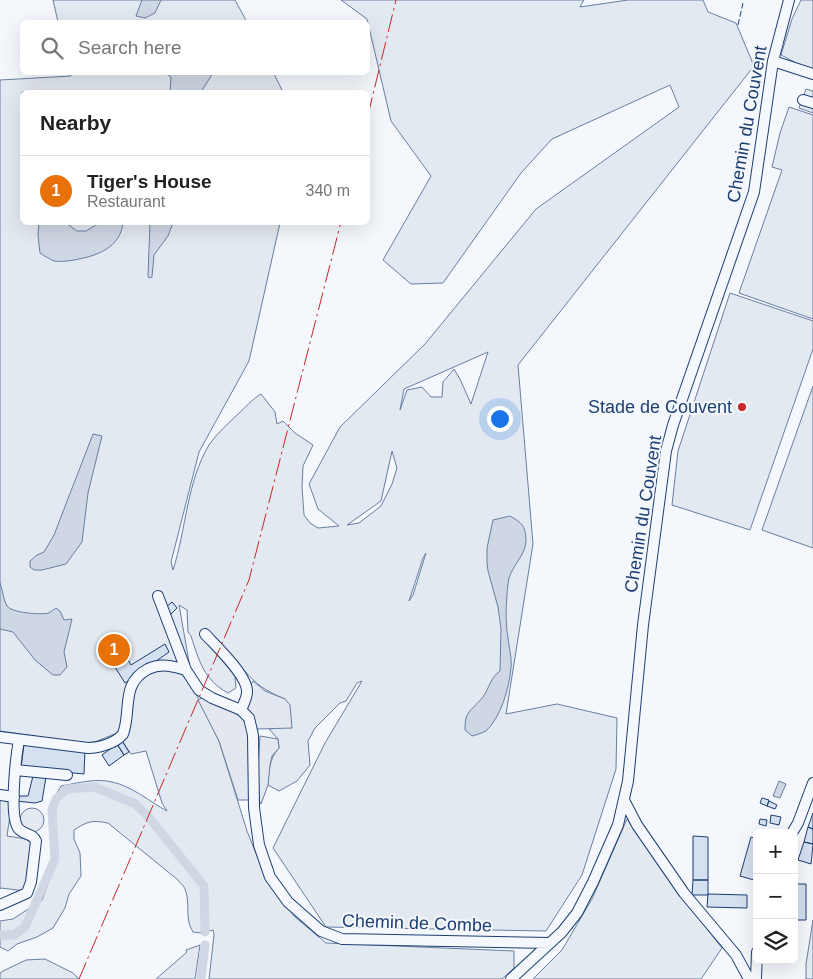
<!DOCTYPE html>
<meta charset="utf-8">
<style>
body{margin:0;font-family:Helvetica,sans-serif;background:#f6f6f6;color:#222}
.controls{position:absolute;right:15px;bottom:15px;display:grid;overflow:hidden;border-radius:8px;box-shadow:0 5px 20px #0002}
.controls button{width:45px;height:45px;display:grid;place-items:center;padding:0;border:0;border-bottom:1px solid #e0e0e0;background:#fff;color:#222;font:25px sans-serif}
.you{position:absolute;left:499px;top:418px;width:18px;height:18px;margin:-12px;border:4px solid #fff;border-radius:50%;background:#1a73e8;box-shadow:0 0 0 8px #1a73e833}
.badge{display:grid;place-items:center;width:32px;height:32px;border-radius:50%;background:#c62828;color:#fff;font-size:16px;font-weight:700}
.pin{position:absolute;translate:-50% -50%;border:2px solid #fff;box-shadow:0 1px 5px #0006}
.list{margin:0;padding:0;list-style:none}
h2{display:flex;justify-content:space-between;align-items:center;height:65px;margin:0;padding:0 20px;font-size:21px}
h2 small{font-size:16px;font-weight:400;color:#767676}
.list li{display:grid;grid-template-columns:32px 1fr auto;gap:15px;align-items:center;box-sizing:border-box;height:70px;padding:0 20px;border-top:1px solid #e0e0e0}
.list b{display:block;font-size:19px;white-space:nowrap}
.list p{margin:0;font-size:16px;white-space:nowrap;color:#767676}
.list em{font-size:16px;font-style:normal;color:#767676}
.icon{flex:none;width:28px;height:28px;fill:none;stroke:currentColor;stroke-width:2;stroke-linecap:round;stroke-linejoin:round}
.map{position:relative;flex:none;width:813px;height:979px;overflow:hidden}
.search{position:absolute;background:#fff;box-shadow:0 5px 20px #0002;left:20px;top:20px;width:350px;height:55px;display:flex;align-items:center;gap:12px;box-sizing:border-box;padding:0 18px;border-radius:8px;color:#767676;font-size:19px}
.panel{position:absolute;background:#fff;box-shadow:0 5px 20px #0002;left:20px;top:90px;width:350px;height:135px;border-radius:8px}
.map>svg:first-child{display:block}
.green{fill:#e3e9f0;stroke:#687fa3;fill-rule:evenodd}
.parking{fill:#e3e8f0;stroke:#687fa3}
.water{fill:#cfd7e4;stroke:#687fa3}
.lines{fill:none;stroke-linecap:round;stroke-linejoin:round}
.canal{stroke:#cfd7e4;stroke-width:9}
.building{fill:#d5e0f0;stroke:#1d3f73}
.minor-casing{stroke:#1d3f73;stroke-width:12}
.minor{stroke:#f4f7fb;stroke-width:10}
.fence{stroke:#1d3f73;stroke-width:1;stroke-dasharray:6 2.5;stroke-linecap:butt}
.power{stroke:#c62828;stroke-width:1;stroke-dasharray:18 4 2.5 4;stroke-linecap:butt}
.poi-dot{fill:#c62828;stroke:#f4f7fb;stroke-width:2}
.labels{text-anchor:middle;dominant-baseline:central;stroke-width:4;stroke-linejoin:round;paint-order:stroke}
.street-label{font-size:18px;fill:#1d3f73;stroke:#f4f7fb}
.poi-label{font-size:18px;fill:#1d3f73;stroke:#f4f7fb;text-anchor:end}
</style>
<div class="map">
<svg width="813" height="979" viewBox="0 0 813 979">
<rect width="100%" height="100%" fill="#f4f7fb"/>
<!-- green -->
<path class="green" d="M53,0H235L247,22H58Z
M341,0H584L580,7L628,0H703L708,12L736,23L754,66L518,365L533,544L506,714L557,704L617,718L616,769L582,875L546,931L326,927L273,848L325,743L362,681L357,683L346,701L340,703L315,728L308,741L310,765L297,781L279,791L268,785C269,770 269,759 279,748L278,739L269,729L279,728L285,699C264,690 258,686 243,669L235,678L236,688L228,693C204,680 199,661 191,636L188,632L187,610L179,605L194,690L219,741L247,831L268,883L295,917L326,943L514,951V968L502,979H209L214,935L213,930L201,933L193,932C184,918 191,904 185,889C184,886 180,883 178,880L108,823C92,820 88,821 74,830V839L80,853L81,876L69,894L65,908L53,928L37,937L17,944L8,951L0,947V921L13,919L42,900L57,860L50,805L61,786C77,783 97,778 112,782C132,786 150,802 167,811L162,803L146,751L131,754L117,733L90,744L0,731V80L71,76L70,72H273L283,92H22V222L280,223L249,361L199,452L171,562L173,570C186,530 187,481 209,445C217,433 228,424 238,414C246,407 251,400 261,394L275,412L277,424L283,421L295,433L313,445L303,466L302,487L304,515L310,523L318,528L339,526L318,509L309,484L340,427L425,344L536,209L679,107L670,85L552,139L521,173L443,283L411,284L383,260L431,176L391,121L367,19ZM488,352L471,404L460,379L454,369L443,382L442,397H431L422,387L407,390L400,410L404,389ZM392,451L397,468L392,484L381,506L359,523L347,525L381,501ZM426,553L413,595L409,601L423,558Z
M801,0H813V69L806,68L781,55L792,19Z
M789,107L813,115V319L739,293L782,170L772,167L780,133Z
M730,293L813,321V349L750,530L672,505L678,451Z
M813,386V548L762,530Z
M0,800L12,802L7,836L33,840L26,891L1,888L0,889Z
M20 820a12 12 0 1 1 24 0a12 12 0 1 1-24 0Z
M627,819L685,901L722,948L701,979H533L562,950L592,899Z
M813,920V979H806V964Z
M200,945L195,979H156L187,952L186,950Z
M45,959L73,973L79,979H0V973L3,971L26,960Z"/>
<!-- parking -->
<path class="parking" d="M806,89L813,91V113L799,108Z
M253,681L265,691L285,699L290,705L292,728L257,729L253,718L246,712L251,696V684Z
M205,696L223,705L242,718L248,728L254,800H238L219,741L198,700Z
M260,736L278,739L279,748L272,756L270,765L268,785L261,804L259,800L258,770Z"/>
<!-- water -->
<path class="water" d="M142,0H161L155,13L145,18L136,16Z
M165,73H213L201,92H170L171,77Z
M39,223H66L77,231H86L99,223H123C120,248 97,256 74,260C68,261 60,262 54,261C50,259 44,256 40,253L38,235Z
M150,223H173L168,236L154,255L152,277L149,278L148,276Z
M93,434L102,436L88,493L82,542L66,564L42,570H34L30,567V561L37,555L44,552L54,535Z
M510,516C522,523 525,525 526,539C527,556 509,567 508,584C506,601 505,621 508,638C509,648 512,657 511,668C509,688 501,717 486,731C482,733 476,735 472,736L465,730C465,727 465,722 466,718C469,709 478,704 483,697C489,688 491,677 500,671L501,629L498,607L488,571L487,563V548L493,520Z
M0,583C3,590 3,600 7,606C12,613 41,615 49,613C50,612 55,609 56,608L60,611L64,620L72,619L64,652L67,667L60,675H53L35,660L13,632L0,629Z
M779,781L786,784L780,798L773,796Z"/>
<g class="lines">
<!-- canal -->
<path class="canal" d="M0,935H14L25,927L55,859L52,810L56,799L67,789L95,787L135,804L147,815L204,886L205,932
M201,979L205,945"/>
</g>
<!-- building -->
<path class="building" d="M172,602L177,608L171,614L165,608Z
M116,639L131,665L165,644L169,652L125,683L103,648Z
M122,741L129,752L124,755L117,744Z
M24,744L85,750L84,774L21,768Z
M117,744L124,755L109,766L102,755Z
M33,776L46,777L42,801L35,803L16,801L18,796H28Z
M762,798L769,800L767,806L760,803Z
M769,801L777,805L775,809L767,806Z
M813,813V829L808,827Z
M771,815L781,817L779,825L770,823Z
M760,819L767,820L766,826L759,824Z
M808,827L813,829V844L804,842Z
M693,836L708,837V880H693Z
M751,837L757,839V868L754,880L740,876Z
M804,842L813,844L811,864L798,860Z
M693,880H708V895H692Z
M796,884H806V920H795L794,896H796Z
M708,894L747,895V908L707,907Z"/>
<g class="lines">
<defs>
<path id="minor" d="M773,61L813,74
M803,100L813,103
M158,596L186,670L199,690L212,698L241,710L249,718L253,735L254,808L259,845L270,877L288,902L321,931L342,939L550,943
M205,634C216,646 248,676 247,692C247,698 243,705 241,710
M0,737L88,748C99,748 116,743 123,734C132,710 120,684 148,669C161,663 173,666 186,670
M15,770L67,775
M0,795L14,797
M624,800L637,825L684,893L736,955L749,979
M792,833L798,823L813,783
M0,905L27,893L31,882L36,841C33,833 23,835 18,828C9,815 16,756 19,740
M511,979L562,932L577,913L593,882L618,825L628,781L643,625L666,451L673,425L754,192L773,61L789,0
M756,979L757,952"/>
</defs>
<!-- minor casing -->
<use href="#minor" class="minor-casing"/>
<!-- minor -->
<use href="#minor" class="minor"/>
<!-- fence -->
<path class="fence" d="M738,25L743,3"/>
<!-- power -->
<path class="power" d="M368,115L396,0
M79,979L249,580L341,222"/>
</g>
<!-- markers -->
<circle class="poi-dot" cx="742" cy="407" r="5"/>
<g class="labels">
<!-- street labels -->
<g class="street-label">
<text transform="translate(747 124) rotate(-80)">Chemin du Couvent</text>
<text transform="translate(643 514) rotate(-81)">Chemin du Couvent</text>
<text transform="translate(417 923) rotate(2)">Chemin de Combe</text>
</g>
<!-- poi labels -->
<g class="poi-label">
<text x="732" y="407">Stade de Couvent</text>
</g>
</g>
</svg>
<div class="controls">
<button>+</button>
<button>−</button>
<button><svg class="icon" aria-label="layers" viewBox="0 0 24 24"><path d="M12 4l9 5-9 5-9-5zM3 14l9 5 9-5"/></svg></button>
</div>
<div class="you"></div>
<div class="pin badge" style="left:114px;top:650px;background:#e8710a">1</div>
<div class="search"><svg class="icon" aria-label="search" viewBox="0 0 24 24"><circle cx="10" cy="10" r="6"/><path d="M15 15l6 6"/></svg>Search here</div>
<section class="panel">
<h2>Nearby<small></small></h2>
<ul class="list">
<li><span class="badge" style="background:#e8710a">1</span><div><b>Tiger's House</b><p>Restaurant</p></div><em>340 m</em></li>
</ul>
</section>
</div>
